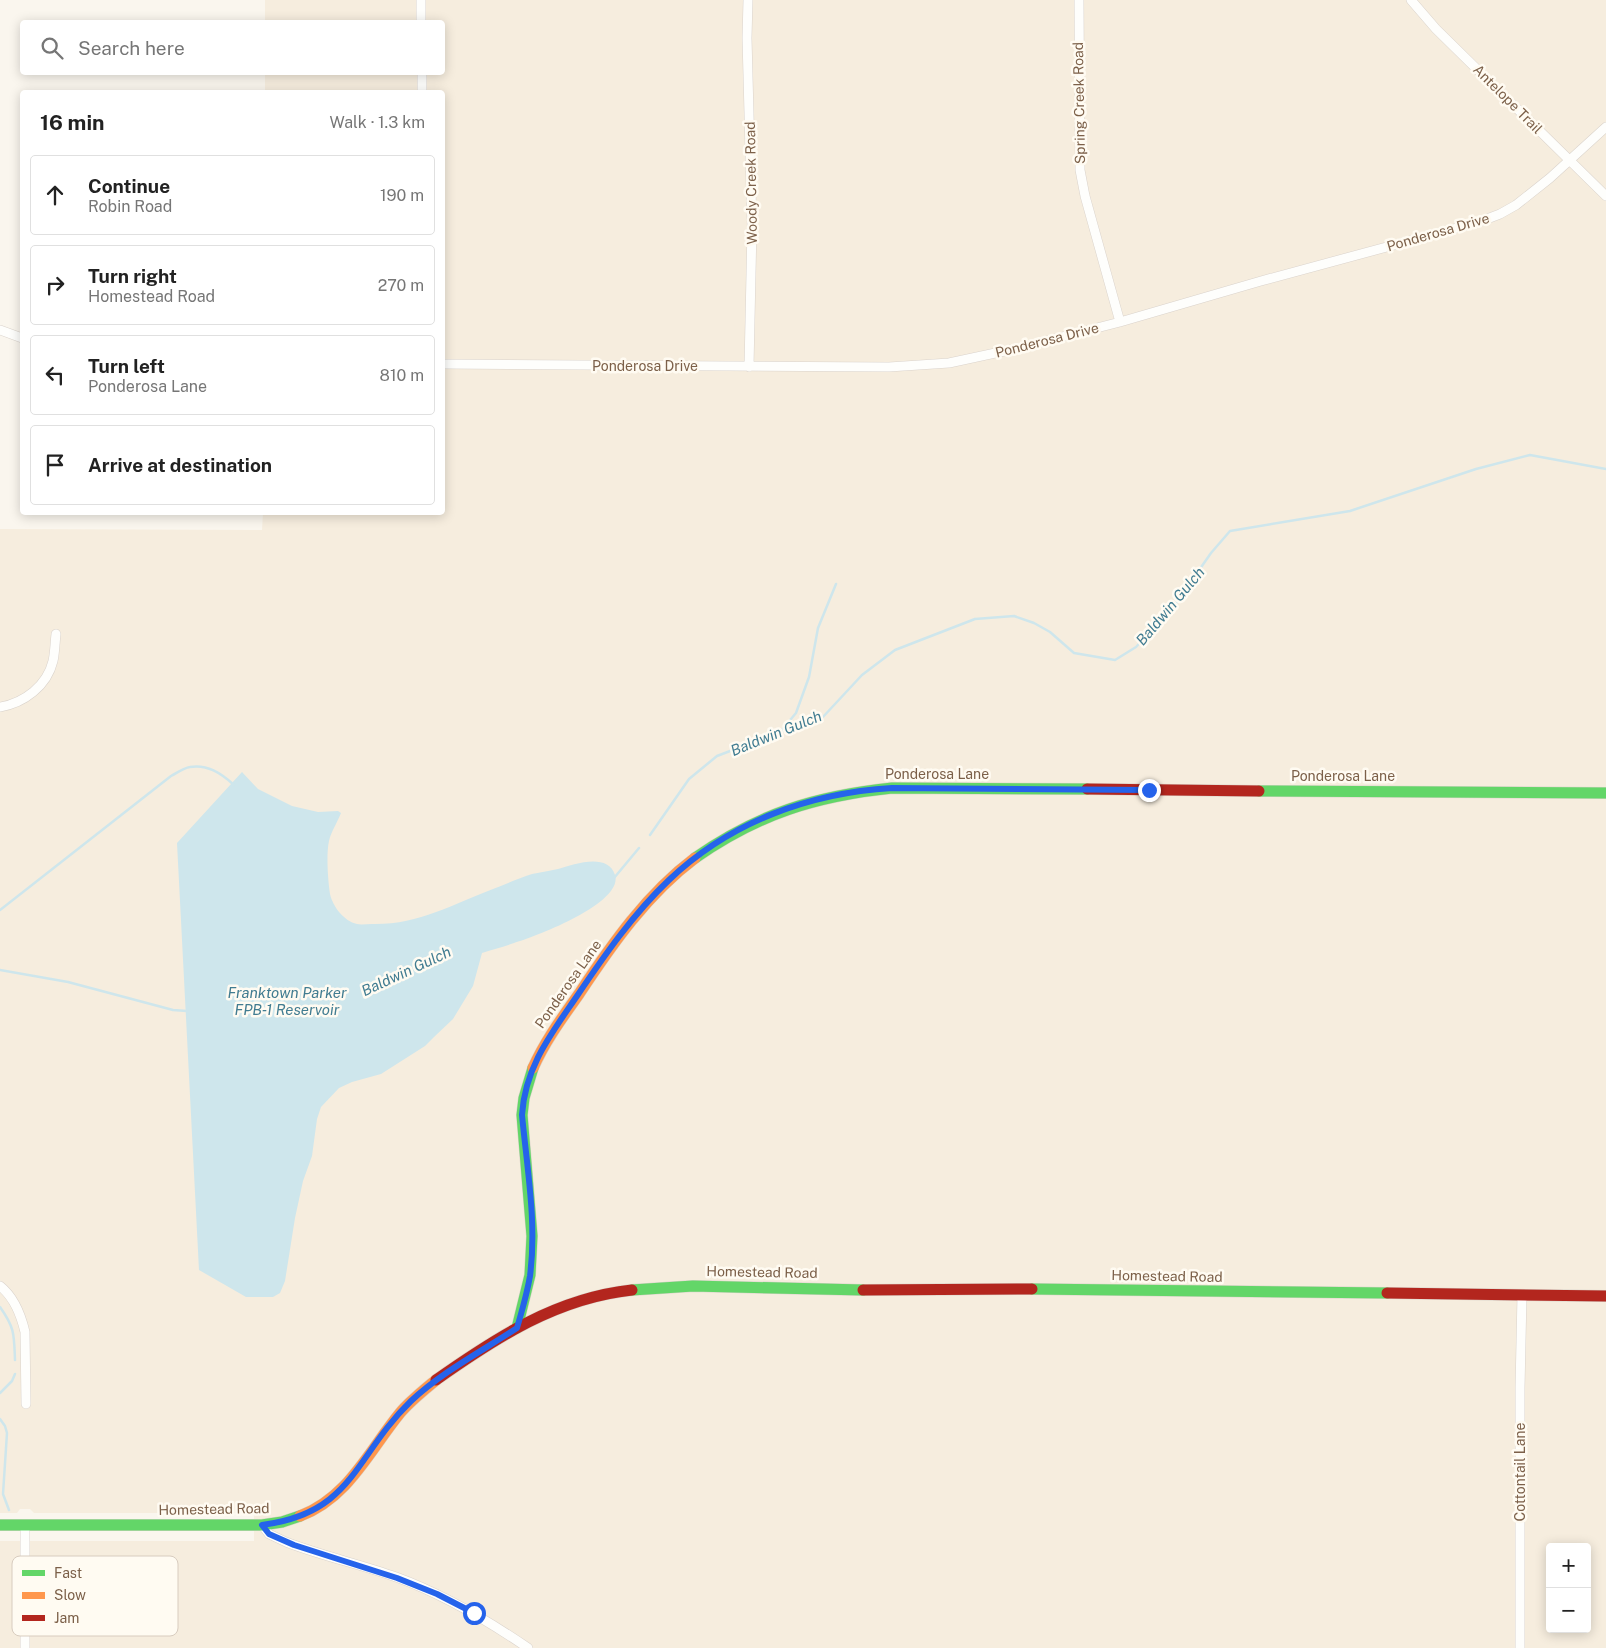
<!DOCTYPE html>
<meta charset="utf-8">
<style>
body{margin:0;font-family:"Public Sans",sans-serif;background:#f2f2f2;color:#222}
.controls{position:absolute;right:15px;bottom:15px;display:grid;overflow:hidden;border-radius:5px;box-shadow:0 2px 12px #0003}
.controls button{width:45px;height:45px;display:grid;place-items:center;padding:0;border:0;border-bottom:1px solid #e0e0e0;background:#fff;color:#222;font:25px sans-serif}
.stop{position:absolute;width:15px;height:15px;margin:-11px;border:4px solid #2563eb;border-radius:50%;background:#fff}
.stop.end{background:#2563eb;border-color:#fff;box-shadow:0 1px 5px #0008}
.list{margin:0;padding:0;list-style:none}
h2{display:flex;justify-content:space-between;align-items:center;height:65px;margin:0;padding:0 20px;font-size:21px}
h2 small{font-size:16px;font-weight:400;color:#767676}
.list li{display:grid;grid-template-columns:32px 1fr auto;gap:15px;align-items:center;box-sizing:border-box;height:80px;margin:0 10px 10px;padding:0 10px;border:1px solid #e0e0e0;border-radius:5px}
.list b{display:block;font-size:19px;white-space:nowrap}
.list p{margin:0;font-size:16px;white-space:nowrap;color:#767676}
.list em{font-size:16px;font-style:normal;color:#767676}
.icon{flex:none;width:28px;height:28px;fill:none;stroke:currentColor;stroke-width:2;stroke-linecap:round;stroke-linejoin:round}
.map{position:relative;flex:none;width:1606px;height:1648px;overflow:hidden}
.search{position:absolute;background:#fff;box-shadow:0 2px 12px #0003;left:20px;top:20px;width:425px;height:55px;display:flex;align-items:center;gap:12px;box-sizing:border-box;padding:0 18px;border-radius:5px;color:#767676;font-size:19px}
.panel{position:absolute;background:#fff;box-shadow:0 2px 12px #0003;left:20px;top:90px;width:425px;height:425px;border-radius:5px}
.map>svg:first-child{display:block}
.residential{fill:#f6edde;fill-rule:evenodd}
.water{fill:#cee6ec}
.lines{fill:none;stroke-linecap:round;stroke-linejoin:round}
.stream{stroke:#cee6ec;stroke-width:2.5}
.street-casing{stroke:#dad3cc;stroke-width:10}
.fast-casing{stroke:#d8d2c9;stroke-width:12}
.slow-casing{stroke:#d8d2c9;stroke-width:12}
.jam-casing{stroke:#d8d2c9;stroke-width:12}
.street{stroke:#fefefc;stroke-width:9}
.fast{stroke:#63d668;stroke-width:11}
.slow{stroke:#ff974d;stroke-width:11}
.jam{stroke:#b3261e;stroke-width:11}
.route{stroke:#2563eb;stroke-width:6}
.labels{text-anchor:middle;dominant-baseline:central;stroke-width:5;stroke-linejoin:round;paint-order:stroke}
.street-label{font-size:14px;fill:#7c6049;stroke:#fffbf2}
.water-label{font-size:15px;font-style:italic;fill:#417c91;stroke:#fffbf2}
.key{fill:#fffbf2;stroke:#d8ccbf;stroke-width:1}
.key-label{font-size:14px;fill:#7c6049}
</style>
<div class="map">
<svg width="1606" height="1648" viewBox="0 0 1606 1648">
<rect width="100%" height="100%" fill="#faf6ee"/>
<!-- residential -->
<path class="residential" d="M265,0H1606V1648H0V1541H254V1513H34L30,1509H20L17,1513H0V529L262,530L263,513L442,512V92H265V73L442,72V22H265ZM1550,1547H1587V1629H1550Z"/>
<!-- water -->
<path class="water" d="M242,772L258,789L292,806L318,812L338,811L341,813C337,823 331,832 329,841C326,855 328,880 330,894C333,907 344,921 357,924C361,925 367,924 372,924C418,925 451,905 493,889C506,884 519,878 532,874C541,872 550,871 558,869C574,864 608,852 615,875C624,903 535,937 514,943C503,947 493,949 482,953L473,986L453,1019L434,1037L425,1046L381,1074L352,1082L339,1088L321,1107L317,1119L312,1156L303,1181L295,1218L285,1281L280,1293L273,1297H246L199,1270L177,843Z"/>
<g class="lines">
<!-- stream -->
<path class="stream" d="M781,731L796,713L809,677L818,628L836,584
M650,835L689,779L717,756L780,732L822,718L862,675L895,650L975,619L1014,616L1034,623L1050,632L1074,653L1115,660L1136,647L1174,606L1211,553L1230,531L1350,511L1476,469L1530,455L1606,469
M614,878L639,848
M0,910L171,776C177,773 183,768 190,767C207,764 221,773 234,785
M0,970L68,982L173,1010L187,1011
M0,1307C15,1328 14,1335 15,1360
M0,1393L12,1381L15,1374
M0,1419L5,1426L7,1433L3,1494L9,1510"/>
<defs>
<path id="street" d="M421,0V22
M748,0L747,38L752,227L749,367
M1079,0L1080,170L1085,196L1120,322
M1411,0L1436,29L1606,196
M422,72V92
M0,330L22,338
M442,364L889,367L949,363L1019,348L1120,322L1261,281L1479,222L1500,214L1516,205L1550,178L1606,127
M0,707C24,703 47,686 53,661C55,652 55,642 56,634
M0,1286C14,1297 21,1315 25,1332L26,1404
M25,1525V1648
M262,1525L269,1534L286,1542C322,1556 360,1564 396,1577C443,1594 487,1620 528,1648
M1520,1648V1388L1522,1295"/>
<path id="fast" d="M1259,791L1606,793
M695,858C758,814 815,796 892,788L1087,789
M1032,1289L1387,1293
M632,1290L693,1286L863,1290
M517,1328L530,1275L532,1236L522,1115L524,1098L533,1068
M0,1525H262L282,1522L300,1516"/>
<path id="slow" d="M533,1068C545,1041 562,1018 579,994C612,944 647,894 695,858
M300,1516C348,1498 369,1451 400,1413C410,1401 424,1390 436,1380"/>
<path id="jam" d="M1087,789L1259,791
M863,1290L1032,1289
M1387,1293L1606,1296
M436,1380C497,1337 557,1298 632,1290"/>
</defs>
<!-- street casing -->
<use href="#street" class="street-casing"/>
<!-- fast casing -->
<use href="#fast" class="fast-casing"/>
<!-- slow casing -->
<use href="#slow" class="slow-casing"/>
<!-- jam casing -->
<use href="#jam" class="jam-casing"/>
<!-- street -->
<use href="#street" class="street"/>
<!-- fast -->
<use href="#fast" class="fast"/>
<!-- slow -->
<use href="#slow" class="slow"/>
<!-- jam -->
<use href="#jam" class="jam"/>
</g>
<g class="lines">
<!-- route -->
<path class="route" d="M474,1613L437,1594L397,1578L294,1545L269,1534L262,1525C354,1513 354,1456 411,1401C442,1372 482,1351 517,1328C522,1311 527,1293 530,1276C537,1223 527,1168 522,1115C525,1067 551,1034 577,996C604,956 633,914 669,880C730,822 809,793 892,788L1149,790"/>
</g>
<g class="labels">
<!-- street labels -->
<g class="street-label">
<text transform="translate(1508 99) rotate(45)">Antelope Trail</text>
<text transform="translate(1079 103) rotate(-91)">Spring Creek Road</text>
<text transform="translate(751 183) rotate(-91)">Woody Creek Road</text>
<text transform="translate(1438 232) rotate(-16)">Ponderosa Drive</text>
<text transform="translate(1047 340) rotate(-14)">Ponderosa Drive</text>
<text x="645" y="366">Ponderosa Drive</text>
<text x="937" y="774">Ponderosa Lane</text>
<text x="1343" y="776">Ponderosa Lane</text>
<text transform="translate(568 984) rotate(-55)">Ponderosa Lane</text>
<text transform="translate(762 1272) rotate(1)">Homestead Road</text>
<text transform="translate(1167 1276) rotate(1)">Homestead Road</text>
<text transform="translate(1520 1472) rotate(-90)">Cottontail Lane</text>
<text transform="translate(214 1509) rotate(-1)">Homestead Road</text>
</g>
<!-- water labels -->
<g class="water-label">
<text transform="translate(1170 606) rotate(-50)">Baldwin Gulch</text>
<text transform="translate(776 733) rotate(-22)">Baldwin Gulch</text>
<text transform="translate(406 971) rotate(-25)">Baldwin Gulch</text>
<text x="287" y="992">Franktown Parker<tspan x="287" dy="17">FPB-1 Reservoir</tspan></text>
</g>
</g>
<!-- legend -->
<rect x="12" y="1556" width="166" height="80" rx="8" class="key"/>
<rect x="22" y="1570" width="23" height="6" fill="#63d668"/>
<rect x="22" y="1592" width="23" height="7" fill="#ff974d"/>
<rect x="22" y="1615" width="23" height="6" fill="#b3261e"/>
<g class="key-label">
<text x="54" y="1578">Fast</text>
<text x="54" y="1600">Slow</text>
<text x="54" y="1623">Jam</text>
</g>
</svg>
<div class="controls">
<button>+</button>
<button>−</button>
</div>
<div class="stop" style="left:474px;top:1613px"></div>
<div class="stop end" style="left:1149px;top:790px"></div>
<div class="search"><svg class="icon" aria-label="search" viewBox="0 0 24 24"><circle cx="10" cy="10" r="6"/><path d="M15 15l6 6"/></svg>Search here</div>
<section class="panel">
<h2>16 min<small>Walk · 1.3 km</small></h2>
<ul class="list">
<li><svg class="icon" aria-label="ahead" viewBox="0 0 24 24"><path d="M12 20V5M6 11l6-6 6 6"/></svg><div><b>Continue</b><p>Robin Road</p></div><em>190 m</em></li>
<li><svg class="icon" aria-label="right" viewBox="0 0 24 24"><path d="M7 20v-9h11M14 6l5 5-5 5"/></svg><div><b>Turn right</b><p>Homestead Road</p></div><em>270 m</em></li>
<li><svg class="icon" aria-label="left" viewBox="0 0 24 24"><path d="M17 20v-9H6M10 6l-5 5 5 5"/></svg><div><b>Turn left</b><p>Ponderosa Lane</p></div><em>810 m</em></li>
<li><svg class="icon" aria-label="arrive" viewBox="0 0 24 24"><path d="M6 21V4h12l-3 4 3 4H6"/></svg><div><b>Arrive at destination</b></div></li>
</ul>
</section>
</div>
